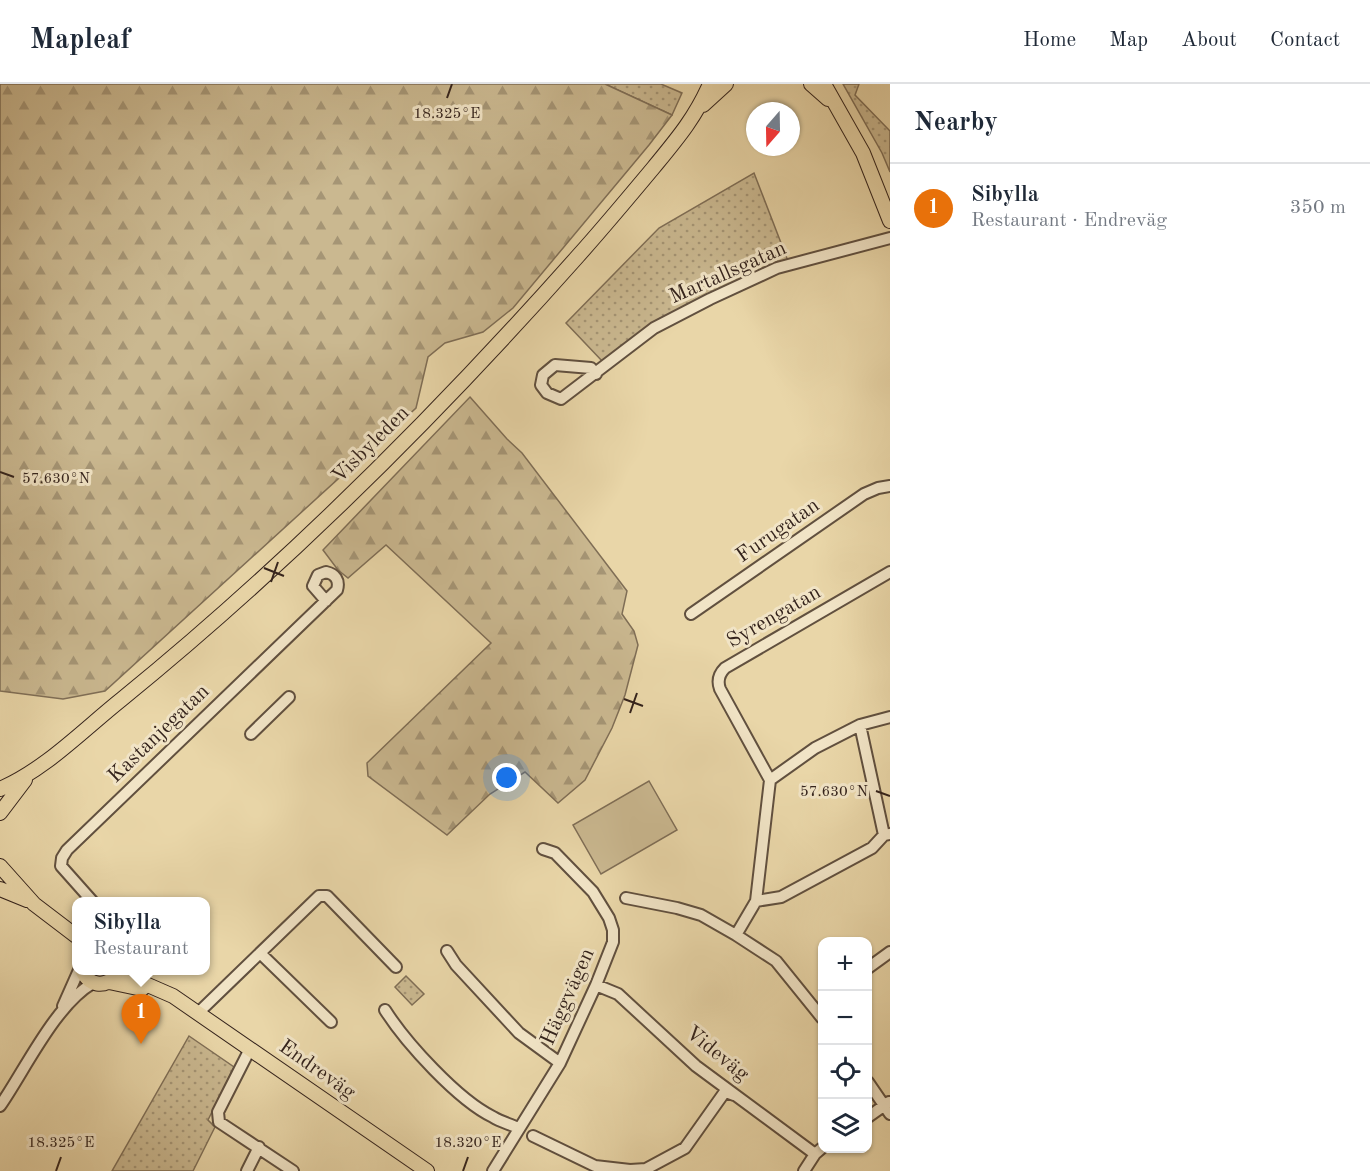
<!DOCTYPE html>
<meta charset="utf-8">
<style>
body{margin:0;font-family:"Old Standard TT",serif;background:#f2f2f3;color:#1f2937}
.controls{position:absolute;right:18px;bottom:18px;display:grid;overflow:hidden;border-radius:12px;box-shadow:0 2px 4px #0004}
.controls button{width:54px;height:54px;display:grid;place-items:center;padding:0;border:0;border-bottom:2px solid #e0e1e3;background:#fff;color:#1f2937;font:30px sans-serif}
.compass{position:absolute;left:746px;top:18px;width:54px;height:54px;border-radius:50%;background:#fff;box-shadow:0 2px 4px #0004;rotate:200deg}
.you{position:absolute;left:507px;top:694px;width:21px;height:21px;margin:-15px;border:4px solid #fff;border-radius:50%;background:#1a73e8;box-shadow:0 0 0 9px #1a73e833}
.badge{display:grid;place-items:center;width:39px;height:39px;border-radius:50%;background:#111827;color:#fff;font-size:20px;font-weight:700}
.pin{position:absolute;translate:-50% -50px;filter:drop-shadow(0 2px 3px #0008)}
.pin::after{content:'';position:absolute;top:32px;width:21px;height:18px;background:inherit;clip-path:polygon(0 0,100% 0,50% 100%)}
.popup{position:absolute;left:72px;top:813px;width:138px;height:78px;box-sizing:border-box;display:grid;place-content:center;border-radius:12px;background:#fff;filter:drop-shadow(0 2px 4px #0005);font-size:20px;white-space:nowrap;color:#747a83}
.popup b{font-size:22px;color:#1f2937}
.popup::after{content:'';position:absolute;left:50%;top:100%;margin-left:-12px;border:12px solid transparent;border-top-color:#fff}
.list{margin:0;padding:0;list-style:none}
h2{display:flex;justify-content:space-between;align-items:center;height:78px;margin:0;padding:0 24px;font-size:26px}
h2 small{font-size:20px;font-weight:400;color:#747a83}
.list li{display:grid;grid-template-columns:39px 1fr auto;gap:18px;align-items:center;box-sizing:border-box;height:90px;padding:0 24px;border-top:2px solid #e0e1e3}
.list b{display:block;font-size:22px;white-space:nowrap}
.list p{margin:0;font-size:20px;white-space:nowrap;color:#747a83}
.list em{font-size:20px;font-style:normal;color:#747a83}
.icon{flex:none;width:33px;height:33px;fill:none;stroke:currentColor;stroke-width:2;stroke-linecap:round;stroke-linejoin:round}
.map{position:relative;flex:none;width:890px;height:1087px;overflow:hidden}
header{display:flex;align-items:center;gap:36px;box-sizing:border-box;height:84px;padding:0 30px;background:#fff;border-bottom:2px solid #e0e1e3}
header strong{font-size:28px}
nav{display:flex;gap:33px;margin-inline-start:auto;font-size:21px}
main{display:flex}
aside{flex:1;background:#fff}
.map>svg:first-child{display:block}
.green{fill:url(#green-dots);stroke:#7f6e56;stroke-width:1.5}
.forest{fill:url(#forest-firs);stroke:#7f6e56;stroke-width:1.5}
.pitch{fill:#cab890;stroke:#7f6e56;stroke-width:1.5}
.lines{fill:none;stroke-linecap:round;stroke-linejoin:round}
.minor-casing{stroke:#61503f;stroke-width:14}
.major-casing{stroke:#34231c;stroke-width:16}
.minor{stroke:#f1e4c6;stroke-width:10}
.major{stroke:#e9d6a8;stroke-width:14}
.ticks{fill:none;stroke:#34231c;stroke-width:2}
.labels{text-anchor:middle;dominant-baseline:central;stroke-width:6;stroke-linejoin:round;paint-order:stroke}
.street-label{font-size:21px;fill:#34231c;stroke:#f1e4c6}
.ticks-label{font-size:15px;text-anchor:middle;fill:#34231c;stroke:#f1e4c6;stroke-width:6;stroke-linejoin:round;paint-order:stroke}
</style>
<header>
<strong>Mapleaf</strong>
<nav><a>Home</a><a>Map</a><a>About</a><a>Contact</a></nav>
</header>
<main>
<div class="map">
<svg width="890" height="1087" viewBox="0 0 890 1087">
<defs>
<pattern id="green-dots" width="8" height="8" patternUnits="userSpaceOnUse" patternTransform="scale(1.5)"><rect width="8" height="8" fill="#cab890"/><path d="M2 2h.1M6 6h.1" fill="none" stroke="#a59575" stroke-width="1.8" stroke-linecap="round"/></pattern>
<pattern id="forest-firs" width="22" height="20" patternUnits="userSpaceOnUse" patternTransform="scale(1.5)"><rect width="22" height="20" fill="#cab890"/><path d="M5 1l3.5 6h-7zM16 11l3.5 6h-7z" fill="#a59575"/></pattern>
</defs>
<rect width="100%" height="100%" fill="#e9d6a8"/>
<filter id="stains"><feTurbulence type="fractalNoise" baseFrequency=".00333" numOctaves="4"/><feColorMatrix values="0 0 0 0 .2 0 0 0 0 .09 0 0 0 0 .02 0 0 0 .5 -.17"/></filter>
<radialGradient id="worn" r=".72"><stop offset=".6" stop-color="#630" stop-opacity="0"/><stop offset="1" stop-color="#630" stop-opacity=".3"/></radialGradient>
<!-- green -->
<path class="green" d="M605,0H661L682,9L672,31Z
M843,0H859L855,11L890,47V88L882,69Z
M754,89L788,177L773,181L604,279L566,239L659,144Z
M406,892L424,910L412,921L395,903Z
M189,952L234,983L208,1036L215,1043L193,1087H112Z"/>
<!-- forest -->
<path class="forest" d="M0,0H605L672,31L649,61L513,224L483,248L445,259L428,273L416,324L105,607L63,615L0,607Z
M470,313L507,355L522,369L627,507L622,530L634,547L638,561L625,611L612,644L585,696L558,719L525,688L490,710L447,751L368,692L367,679L491,559L386,461L348,494L338,486L323,466Z"/>
<!-- pitch -->
<path class="pitch" d="M649,697L677,746L601,790L573,741Z"/>
<g class="lines">
<defs>
<path id="minor" d="M596,290L591,284L555,281L543,291L541,301L547,309L561,315L654,244L710,215L777,184L890,154
M691,530L864,410L878,404L890,402
M860,641L884,751
M251,650L289,613
M770,696L720,605C717,597 719,590 725,584L890,488
M626,814L677,824L701,831L736,851L776,877L822,934
M756,817L781,813L872,764L884,751L890,750
M93,818L61,782L62,774L67,766L337,506C340,496 335,490 326,488L318,491L313,502L326,517
M736,851L756,817L770,696L815,664L860,641L890,633
M447,867L456,881L519,949L560,979
M260,869L331,938
M868,884L890,868
M596,901L618,910L696,982L815,1070
M63,922L79,886
M385,926C406,959 458,1016 493,1033C501,1038 510,1040 518,1044
M198,929L319,812H327L396,883
M250,965L218,1028L219,1038L293,1087
M868,998L890,1030
M0,1022C25,986 55,921 93,899
M868,1033L889,1018
M533,1052L595,1082L630,1086L646,1085L685,1064L724,1009L726,1008L734,1011
M247,1087L259,1063
M493,1087L560,979L596,901L613,858V846L609,834L593,808L555,769L543,765
M804,1087L815,1070L822,1064"/>
<path id="major" d="M811,0L828,15
M824,0L863,69L890,137
M703,21L726,0
M0,705C46,685 83,646 122,615C287,481 437,331 578,172C604,143 629,113 654,83C677,55 695,34 710,0
M0,729L25,696
M0,782L34,820L76,852
M0,805L27,816
M82,886C89,902 104,904 116,892
M121,886L134,895L173,912L427,1087
M109,898L142,905"/>
</defs>
<!-- minor casing -->
<use href="#minor" class="minor-casing"/>
<!-- major casing -->
<use href="#major" class="major-casing"/>
<!-- minor -->
<use href="#minor" class="minor"/>
<!-- major -->
<use href="#major" class="major"/>
</g>
<!-- ticks -->
<path class="ticks" d="M447,14L452,0M0,388L14,393M264,484L284,492M271,498L278,478M624,615L643,622M630,629L637,609M876,707L890,712M56,1087L61,1073M463,1087L468,1073"/>
<g class="labels">
<!-- street labels -->
<g class="street-label">
<text transform="translate(728 189) rotate(-24)">Martallsgatan</text>
<text transform="translate(371 361) rotate(-45)">Visbyleden</text>
<text transform="translate(778 447) rotate(-35)">Furugatan</text>
<text transform="translate(774 533) rotate(-30)">Syrengatan</text>
<text transform="translate(159 650) rotate(-44)">Kastanjegatan</text>
<text transform="translate(568 913) rotate(-66)">Häggvägen</text>
<text transform="translate(717 970) rotate(39)">Videväg</text>
<text transform="translate(317 986) rotate(35)">Endreväg</text>
</g>
</g>
<g class="ticks-label">
<text x="447" y="34">18.325°E</text>
<text x="56" y="399">57.630°N</text>
<text x="834" y="712">57.630°N</text>
<text x="61" y="1063">18.325°E</text>
<text x="468" y="1063">18.320°E</text>
</g>
<rect width="100%" height="100%" filter="url(#stains)"/>
<rect width="100%" height="100%" fill="url(#worn)"/>
</svg>
<div class="controls">
<button>+</button>
<button>−</button>
<button><svg class="icon" aria-label="locate" viewBox="0 0 24 24"><circle cx="12" cy="12" r="6"/><path d="M12 2v4M12 18v4M2 12h4M18 12h4"/></svg></button>
<button><svg class="icon" aria-label="layers" viewBox="0 0 24 24"><path d="M12 4l9 5-9 5-9-5zM3 14l9 5 9-5"/></svg></button>
</div>
<svg class="compass" viewBox="-18 -18 36 36"><path d="M0-13l5 13h-10z" fill="#e53935"/><path d="M0 13l5-13h-10z" fill="#747a83"/></svg>
<div class="you"></div>
<div class="pin badge" style="left:141px;top:960px;background:#e8710a">1</div>
<div class="popup"><b>Sibylla</b>Restaurant</div>
</div>
<aside>
<h2>Nearby<small></small></h2>
<ul class="list">
<li><span class="badge" style="background:#e8710a">1</span><div><b>Sibylla</b><p>Restaurant · Endreväg</p></div><em>350 m</em></li>
</ul>
</aside>
</main>
